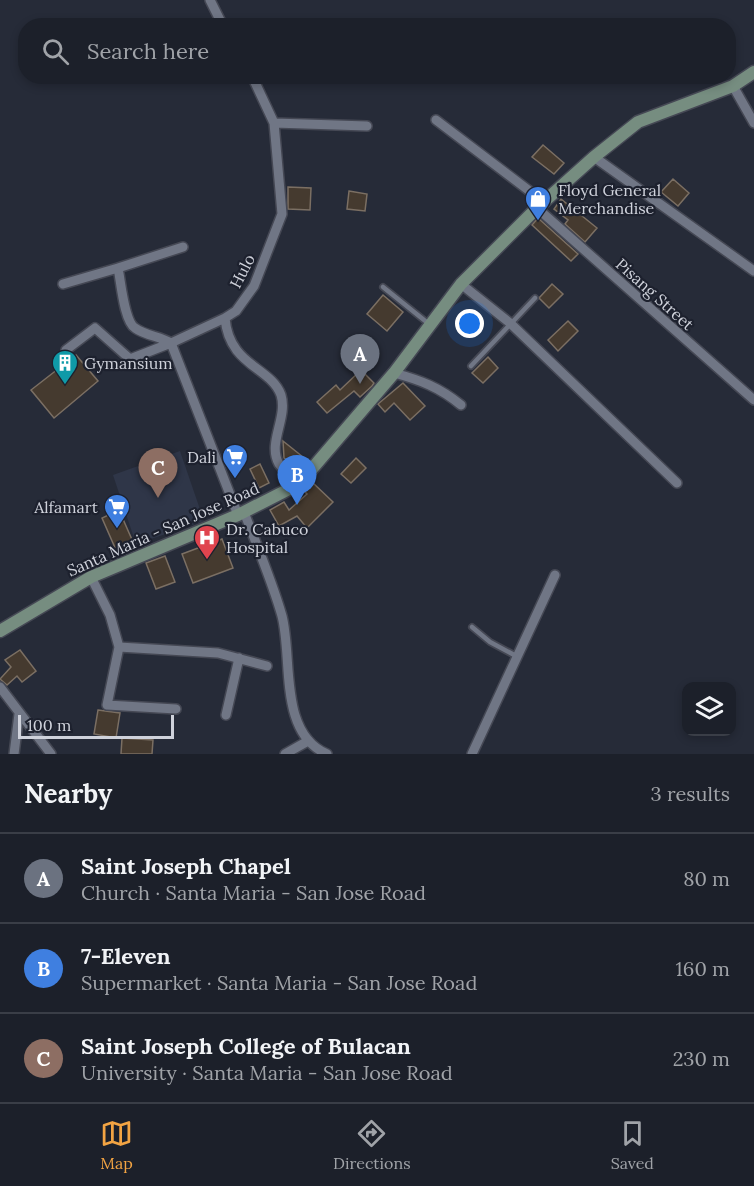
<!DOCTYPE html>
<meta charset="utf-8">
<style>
body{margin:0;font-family:Lora,serif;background:#252832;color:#f1f3f6}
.controls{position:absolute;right:18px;bottom:18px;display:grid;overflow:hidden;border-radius:12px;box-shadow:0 3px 9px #0003}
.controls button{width:54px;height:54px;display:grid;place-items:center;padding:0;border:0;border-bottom:2px solid #3a3e47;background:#1c202a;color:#f1f3f6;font:30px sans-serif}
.scale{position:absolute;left:18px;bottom:15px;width:156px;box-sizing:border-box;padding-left:6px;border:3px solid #cfd2db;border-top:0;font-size:16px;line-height:21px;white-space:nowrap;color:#cfd2db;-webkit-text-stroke:4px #1d212e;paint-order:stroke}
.you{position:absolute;left:470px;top:324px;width:21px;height:21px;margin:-15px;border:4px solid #fff;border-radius:50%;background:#1a73e8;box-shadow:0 0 0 9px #1a73e833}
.badge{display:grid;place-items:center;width:39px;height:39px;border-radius:50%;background:#f3a443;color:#fff;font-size:20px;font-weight:700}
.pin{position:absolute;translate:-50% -50px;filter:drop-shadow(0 2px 3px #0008)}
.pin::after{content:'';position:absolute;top:32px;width:21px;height:18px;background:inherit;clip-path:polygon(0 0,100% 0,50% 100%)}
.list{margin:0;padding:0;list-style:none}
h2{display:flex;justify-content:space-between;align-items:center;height:78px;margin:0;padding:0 24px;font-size:26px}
h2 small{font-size:20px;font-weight:400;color:#a0a3a8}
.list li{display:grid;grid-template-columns:39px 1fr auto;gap:18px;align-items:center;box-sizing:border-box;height:90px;padding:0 24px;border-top:2px solid #3a3e47}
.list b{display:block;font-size:22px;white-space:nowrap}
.list p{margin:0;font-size:20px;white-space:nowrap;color:#a0a3a8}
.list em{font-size:20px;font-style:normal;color:#a0a3a8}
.icon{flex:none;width:33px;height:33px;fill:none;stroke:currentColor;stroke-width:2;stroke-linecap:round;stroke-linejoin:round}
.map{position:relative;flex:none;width:754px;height:754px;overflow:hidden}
.search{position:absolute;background:#1c202a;box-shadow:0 3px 9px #0003;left:18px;right:18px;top:18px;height:66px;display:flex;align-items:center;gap:15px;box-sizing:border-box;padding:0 21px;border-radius:24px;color:#a0a3a8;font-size:22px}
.sheet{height:348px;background:#1c202a}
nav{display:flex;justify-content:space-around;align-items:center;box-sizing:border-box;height:84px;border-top:2px solid #3a3e47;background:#1c202a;font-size:16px;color:#a0a3a8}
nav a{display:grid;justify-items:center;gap:3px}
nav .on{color:#f3a443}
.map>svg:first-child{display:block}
.built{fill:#2f3648}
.building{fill:#453a2f;stroke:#7b6f63;stroke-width:1.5}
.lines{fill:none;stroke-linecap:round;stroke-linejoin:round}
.lane-casing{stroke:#454854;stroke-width:8}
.street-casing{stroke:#454854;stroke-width:12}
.secondary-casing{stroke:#454854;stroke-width:15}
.lane{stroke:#707685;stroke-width:4.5}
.street{stroke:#707685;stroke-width:9}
.secondary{stroke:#768d80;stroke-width:12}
.labels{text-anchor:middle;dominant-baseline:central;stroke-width:4.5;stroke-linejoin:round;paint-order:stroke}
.poi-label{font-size:16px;fill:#cfd2db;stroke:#1d212e;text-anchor:start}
.street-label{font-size:16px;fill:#cfd2db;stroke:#1d212e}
</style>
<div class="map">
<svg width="754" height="754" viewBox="0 0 754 754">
<rect width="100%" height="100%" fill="#262b38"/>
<!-- built -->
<path class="built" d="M180,451L204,521L136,544L113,475Z"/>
<!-- building -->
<path class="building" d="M543,145L564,163L554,174L532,157Z
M673,179L689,193L678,206L661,192Z
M288,187L311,188L310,210L288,209Z
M349,191L367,194L365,211L347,209Z
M561,199L597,228L585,242L565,224L568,220L554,209Z
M538,218L578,254L571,261L532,225Z
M552,284L563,294L549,308L539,298Z
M383,295L403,312L387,331L367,314Z
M568,321L578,331L558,351L548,340Z
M76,355L98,381L54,418L31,390Z
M488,357L498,368L483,383L472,373Z
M361,370L374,383L372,386L360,397L354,391L327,413L317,402L336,385L340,390Z
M403,383L425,406L410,420L394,403L385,412L378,404Z
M283,441L308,461L299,471L284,458Z
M356,458L366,468L351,483L341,474Z
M260,464L269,483L259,488L250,469Z
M312,482L333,502L307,528L297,516L279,526L270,510L284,502L289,510L307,494L304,491Z
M119,510L133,542L116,550L102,518Z
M222,539L233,568L193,583L182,554Z
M165,556L175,582L156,589L146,563Z
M20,650L36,671L22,682L17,676L7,685L0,679L11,667L5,660Z
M98,710L120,713L116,738L94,734Z
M122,738L153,740L152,754H121Z"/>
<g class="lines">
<defs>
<path id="lane" d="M383,287L429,324
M471,366L535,298
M472,627L490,642L518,657"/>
<path id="street" d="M210,0L223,26
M252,76L274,123L282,214L254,286L236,311L225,318C229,366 271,367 281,395C288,418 267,443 279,464C284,471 293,478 299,484
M733,86L754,123
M436,120L544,202
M274,123L367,126
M594,157L754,271
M537,208L754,400
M183,247L118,268C121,282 124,321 135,328C146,336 160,336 171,343L225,318
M63,284L118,268
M461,284L510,323L677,483
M66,350L95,328L130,359L171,343L238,515
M394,373C420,380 439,387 461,405
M244,512C257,546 272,581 282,616C293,658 278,733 327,754
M91,577L110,615L119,647L107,705L176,709
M119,647L218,653L267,666
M0,687L51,754
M226,715L239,658
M14,754L19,714
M285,754L308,741
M472,754L555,575"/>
<path id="secondary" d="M0,631L91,577L238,515L299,484L394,373L461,284L537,208L594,157L638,122L733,86L754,72"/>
</defs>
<!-- lane casing -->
<use href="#lane" class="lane-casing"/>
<!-- street casing -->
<use href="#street" class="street-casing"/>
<!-- secondary casing -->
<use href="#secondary" class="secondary-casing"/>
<!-- lane -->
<use href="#lane" class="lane"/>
<!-- street -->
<use href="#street" class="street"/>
<!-- secondary -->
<use href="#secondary" class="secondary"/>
</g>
<!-- icons -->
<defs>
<symbol id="shop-pin" viewBox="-11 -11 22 30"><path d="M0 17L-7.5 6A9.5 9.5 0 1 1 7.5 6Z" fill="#3f7fe0" stroke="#1d212e"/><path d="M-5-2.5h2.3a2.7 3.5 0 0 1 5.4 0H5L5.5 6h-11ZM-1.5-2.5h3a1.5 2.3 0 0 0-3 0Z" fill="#fff"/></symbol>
<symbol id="building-pin" viewBox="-11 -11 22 30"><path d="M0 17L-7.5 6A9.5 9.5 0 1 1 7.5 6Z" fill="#0f9aa8" stroke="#1d212e"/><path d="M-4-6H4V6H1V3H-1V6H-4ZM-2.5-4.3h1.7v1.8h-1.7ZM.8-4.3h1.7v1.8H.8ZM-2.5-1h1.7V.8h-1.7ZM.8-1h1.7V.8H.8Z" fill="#fff"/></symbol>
<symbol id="supermarket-pin" viewBox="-11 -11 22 30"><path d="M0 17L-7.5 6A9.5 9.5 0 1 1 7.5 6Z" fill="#3f7fe0" stroke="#1d212e"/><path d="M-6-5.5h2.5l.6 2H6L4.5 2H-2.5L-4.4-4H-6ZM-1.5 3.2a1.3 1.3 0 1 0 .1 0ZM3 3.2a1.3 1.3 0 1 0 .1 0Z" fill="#fff"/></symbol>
<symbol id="hospital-pin" viewBox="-11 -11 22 30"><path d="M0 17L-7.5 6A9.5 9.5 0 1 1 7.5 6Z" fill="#e0444e" stroke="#1d212e"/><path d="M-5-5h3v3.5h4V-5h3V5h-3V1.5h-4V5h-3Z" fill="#fff"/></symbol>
</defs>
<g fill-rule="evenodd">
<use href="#shop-pin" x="523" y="184" width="30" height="40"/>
<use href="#building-pin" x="50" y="348" width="30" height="40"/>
<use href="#supermarket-pin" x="220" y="442" width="30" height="40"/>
<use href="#supermarket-pin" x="102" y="492" width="30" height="40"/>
<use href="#hospital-pin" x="192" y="523" width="30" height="40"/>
</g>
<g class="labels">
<!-- poi labels -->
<g class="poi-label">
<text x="558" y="190">Floyd General<tspan x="558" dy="18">Merchandise</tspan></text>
<text x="84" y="363">Gymansium</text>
<text x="216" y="457" text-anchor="end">Dali</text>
<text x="98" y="507" text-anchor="end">Alfamart</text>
<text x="226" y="529">Dr. Cabuco<tspan x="226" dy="18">Hospital</tspan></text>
</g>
<!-- street labels -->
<g class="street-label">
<text transform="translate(242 271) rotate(-63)">Hulo</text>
<text transform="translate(655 294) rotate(42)">Pisang Street</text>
<text transform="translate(163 529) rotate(-24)">Santa Maria - San Jose Road</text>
</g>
</g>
</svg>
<div class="controls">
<button><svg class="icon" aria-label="layers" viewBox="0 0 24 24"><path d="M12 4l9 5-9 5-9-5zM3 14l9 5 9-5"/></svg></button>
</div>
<div class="scale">100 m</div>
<div class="you"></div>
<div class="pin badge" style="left:360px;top:384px;background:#6b7280">A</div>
<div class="pin badge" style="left:297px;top:505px;background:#3f7fe0">B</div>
<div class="pin badge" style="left:158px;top:498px;background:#8d6e63">C</div>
<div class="search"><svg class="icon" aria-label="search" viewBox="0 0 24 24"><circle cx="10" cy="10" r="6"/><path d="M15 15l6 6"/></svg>Search here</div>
</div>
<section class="sheet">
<h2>Nearby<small>3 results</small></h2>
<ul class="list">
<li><span class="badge" style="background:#6b7280">A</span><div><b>Saint Joseph Chapel</b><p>Church · Santa Maria - San Jose Road</p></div><em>80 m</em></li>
<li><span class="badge" style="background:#3f7fe0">B</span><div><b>7-Eleven</b><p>Supermarket · Santa Maria - San Jose Road</p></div><em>160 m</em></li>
<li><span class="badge" style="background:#8d6e63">C</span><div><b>Saint Joseph College of Bulacan</b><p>University · Santa Maria - San Jose Road</p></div><em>230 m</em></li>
</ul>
</section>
<nav>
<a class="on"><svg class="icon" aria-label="map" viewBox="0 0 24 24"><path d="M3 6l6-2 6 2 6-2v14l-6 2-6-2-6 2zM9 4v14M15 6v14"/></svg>Map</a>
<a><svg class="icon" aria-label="directions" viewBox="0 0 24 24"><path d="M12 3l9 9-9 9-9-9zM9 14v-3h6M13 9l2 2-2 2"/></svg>Directions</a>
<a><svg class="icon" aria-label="saved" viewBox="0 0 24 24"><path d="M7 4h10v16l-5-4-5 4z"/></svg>Saved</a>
</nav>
